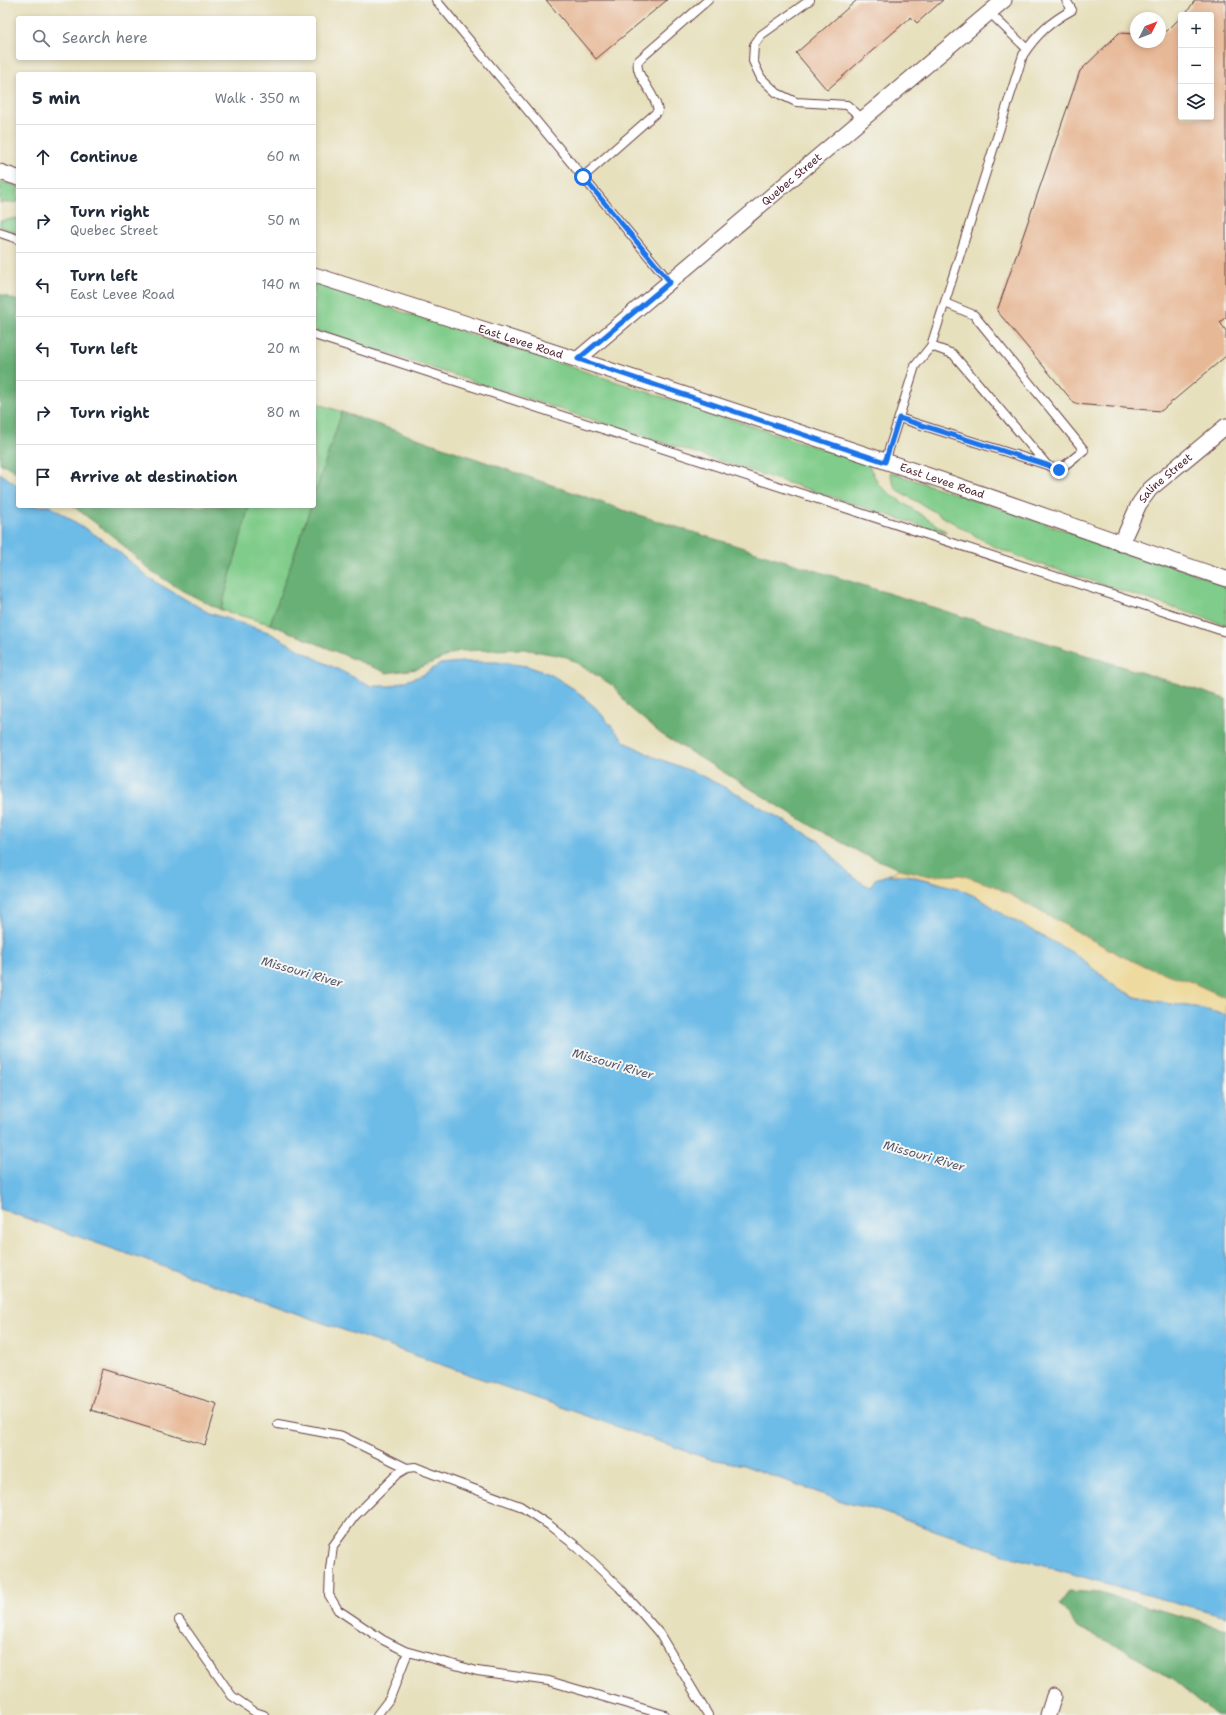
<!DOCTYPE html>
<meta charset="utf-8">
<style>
body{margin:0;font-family:"Shantell Sans",sans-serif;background:#f6f6f7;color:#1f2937}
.controls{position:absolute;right:12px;top:12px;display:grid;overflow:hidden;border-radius:4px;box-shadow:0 2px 6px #0003}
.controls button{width:36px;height:36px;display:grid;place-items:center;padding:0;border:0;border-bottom:1px solid #e0e1e3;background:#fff;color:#1f2937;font:20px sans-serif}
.compass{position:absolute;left:1130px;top:12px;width:36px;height:36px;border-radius:50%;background:#fff;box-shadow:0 2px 6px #0003;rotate:48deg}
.stop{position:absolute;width:12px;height:12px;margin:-9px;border:3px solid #1a73e8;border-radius:50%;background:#fff}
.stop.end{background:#1a73e8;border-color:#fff;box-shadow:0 1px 4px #0008}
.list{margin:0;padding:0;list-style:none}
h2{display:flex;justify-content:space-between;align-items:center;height:52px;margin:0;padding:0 16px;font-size:17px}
h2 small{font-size:13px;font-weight:400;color:#747a83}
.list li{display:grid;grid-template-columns:26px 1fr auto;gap:12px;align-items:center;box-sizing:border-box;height:64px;padding:0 16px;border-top:1px solid #e0e1e3}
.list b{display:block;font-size:15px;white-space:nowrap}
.list p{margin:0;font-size:13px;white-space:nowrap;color:#747a83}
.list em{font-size:13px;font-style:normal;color:#747a83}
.icon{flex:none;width:22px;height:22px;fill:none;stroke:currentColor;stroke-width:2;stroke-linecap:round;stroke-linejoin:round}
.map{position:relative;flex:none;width:1226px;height:1715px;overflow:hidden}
.search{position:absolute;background:#fff;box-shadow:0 2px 6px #0003;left:16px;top:16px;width:300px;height:44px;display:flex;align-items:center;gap:10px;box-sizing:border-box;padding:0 14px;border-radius:4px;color:#747a83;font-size:15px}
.panel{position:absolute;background:#fff;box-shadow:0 2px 6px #0003;left:16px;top:72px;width:300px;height:436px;border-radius:4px}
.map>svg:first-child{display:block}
.green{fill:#80cc8a;stroke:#65765a}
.forest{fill:#68b076;stroke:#596850}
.sand{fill:#eeda9e;stroke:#9c7c64}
.water{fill:#6dbbe7;stroke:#5c6d89}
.building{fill:#e7b896}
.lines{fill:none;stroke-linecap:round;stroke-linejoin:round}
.lane-casing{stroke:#623c41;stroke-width:10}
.street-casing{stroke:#623c41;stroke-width:17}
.lane{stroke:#fff;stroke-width:8}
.street{stroke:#fff;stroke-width:15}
.route{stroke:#1a73e8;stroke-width:5}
.labels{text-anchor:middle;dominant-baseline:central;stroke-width:4;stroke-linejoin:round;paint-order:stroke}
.street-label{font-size:11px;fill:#4a1f2b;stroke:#f6f6f2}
.water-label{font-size:12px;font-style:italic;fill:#56566d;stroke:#f6f6f2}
</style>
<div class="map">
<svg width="1226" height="1715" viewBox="0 0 1226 1715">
<rect width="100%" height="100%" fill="#f6f6f2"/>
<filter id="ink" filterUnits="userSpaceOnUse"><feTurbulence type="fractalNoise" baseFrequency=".025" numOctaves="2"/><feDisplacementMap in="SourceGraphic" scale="8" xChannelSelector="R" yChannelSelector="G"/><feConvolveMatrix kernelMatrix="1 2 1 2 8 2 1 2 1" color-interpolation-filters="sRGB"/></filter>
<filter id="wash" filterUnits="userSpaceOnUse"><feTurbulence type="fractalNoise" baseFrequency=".012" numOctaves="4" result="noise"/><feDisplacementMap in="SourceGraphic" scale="16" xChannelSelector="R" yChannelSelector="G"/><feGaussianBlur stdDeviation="0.9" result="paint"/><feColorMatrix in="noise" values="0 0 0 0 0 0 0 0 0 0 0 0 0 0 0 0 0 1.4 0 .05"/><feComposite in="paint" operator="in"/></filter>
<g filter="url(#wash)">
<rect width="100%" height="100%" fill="#e7e0bd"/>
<!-- green -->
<path class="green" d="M0,181L18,187V202L0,203Z
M18,218V233L0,227V221Z
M314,283L868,464L879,485L890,494L947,532L931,529L314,330Z
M314,402L342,412L314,496Z
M890,472L1226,584V625L1025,559L993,546L897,490L893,483Z
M249,506H311L270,624L221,610Z"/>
<!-- forest -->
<path class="forest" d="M0,294L18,301V473L5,465L0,464Z
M342,412L629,512L1226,699V998L1189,981L1151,969L1119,955L994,886L961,875L929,876L900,869L863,854L815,828L661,734L629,707L615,687L567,657L523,649L459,651L417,669L387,673L270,624L311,506H314V496Z
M73,506H249L221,610L181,590L150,570L115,538Z
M1069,1591L1100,1593L1226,1629V1715H1216L1174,1680L1119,1647L1077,1627L1060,1604Z"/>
<!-- sand -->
<path class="sand" d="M900,869L929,876L961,875L994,886L1119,955L1151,969L1189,981L1226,998V1015L1195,1007L1171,1004L1136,997L1116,987L1075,954L1006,916L979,898L936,882L907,875H887Z"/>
<!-- water -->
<path class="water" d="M0,473L18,486V506H50L111,545L150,579L209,613L268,632L311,656L371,686H391L423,675L440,664L462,662H497L527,666L550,674L574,689L596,708L625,742L654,757L694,772L736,793L819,841L846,871L857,880L870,887L875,879L887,875H907L957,888L979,898L1006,916L1075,954L1116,987L1135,997L1171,1004L1195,1007L1226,1015V1616L1147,1595L1013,1557L873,1509L847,1503L743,1465L706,1458L0,1209Z"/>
<g id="blocks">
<!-- building -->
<path class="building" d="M546,0H667L596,59Z
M857,0H943L917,23L911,17L827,90L796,53Z
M1195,0H1226V317L1220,322L1226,331V356L1161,411L1075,404L997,311L1080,71L1119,33L1136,34V42H1160V32L1167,31L1181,17V117H1211V15H1185Z
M103,1369L217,1404L205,1445L91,1410Z"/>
</g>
</g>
<g filter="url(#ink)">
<use href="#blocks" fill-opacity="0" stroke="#623c41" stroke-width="1"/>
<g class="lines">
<defs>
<path id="lane" d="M436,0L670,282
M810,0L761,35L754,45L753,61L761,78L777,93L796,102L847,105L863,119
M990,13L1027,49
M583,177L658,111C656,93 634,76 638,61L708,0
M0,233L18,239
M314,335L1226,632
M931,346L953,354L1047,465L1059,470L1084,450L974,315L945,303
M899,418L1047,465
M885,462L915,366L931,346L1023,55C1037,34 1050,22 1072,10L1066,0
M278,1424L342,1436L407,1468
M179,1620L232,1696L255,1712L264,1715
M377,1715L390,1698L408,1652
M665,1715L549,1681L477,1671L405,1651L383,1640L338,1610L329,1595L330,1569L333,1546L354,1517L397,1474L407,1468L415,1467L425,1471L520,1506L549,1525L576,1546L619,1587L659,1633L708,1715"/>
<g id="street">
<path d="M0,172L18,178"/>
<path id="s1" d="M314,275C537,346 759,418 979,493C1062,522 1143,551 1226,579"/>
<path id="s2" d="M578,359L1004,0"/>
<path id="s3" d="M1121,544L1139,504L1150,489L1226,426"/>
<path d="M1048,1715L1054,1696"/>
</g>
</defs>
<!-- lane casing -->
<use href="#lane" class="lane-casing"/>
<!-- street casing -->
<use href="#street" class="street-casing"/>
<!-- lane -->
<use href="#lane" class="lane"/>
<!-- street -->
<use href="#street" class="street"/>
</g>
</g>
<g class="lines" filter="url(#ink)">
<!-- route -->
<path class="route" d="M583,177L670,282L578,359L885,462L899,418L1047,465L1059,470"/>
</g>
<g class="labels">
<!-- street labels -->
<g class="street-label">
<text stroke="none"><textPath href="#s2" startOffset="279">Quebec Street</textPath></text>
<text stroke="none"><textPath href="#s1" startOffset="217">East Levee Road</textPath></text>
<text stroke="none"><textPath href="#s3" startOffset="81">Saline Street</textPath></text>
<text stroke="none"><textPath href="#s1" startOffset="661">East Levee Road</textPath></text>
</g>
<!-- water labels -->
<g class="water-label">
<text transform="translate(302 972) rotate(16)">Missouri River</text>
<text transform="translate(613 1064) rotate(16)">Missouri River</text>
<text transform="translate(924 1156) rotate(16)">Missouri River</text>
</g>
</g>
</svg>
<div class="controls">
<button>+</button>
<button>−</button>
<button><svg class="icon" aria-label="layers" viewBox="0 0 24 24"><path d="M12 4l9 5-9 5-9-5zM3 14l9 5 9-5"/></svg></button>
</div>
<svg class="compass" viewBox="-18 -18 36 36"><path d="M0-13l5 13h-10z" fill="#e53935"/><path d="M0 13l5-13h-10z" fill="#747a83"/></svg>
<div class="stop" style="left:583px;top:177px"></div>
<div class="stop end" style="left:1059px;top:470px"></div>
<div class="search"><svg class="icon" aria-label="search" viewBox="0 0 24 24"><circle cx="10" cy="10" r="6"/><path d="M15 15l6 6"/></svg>Search here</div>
<section class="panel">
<h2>5 min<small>Walk · 350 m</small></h2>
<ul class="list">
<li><svg class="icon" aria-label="ahead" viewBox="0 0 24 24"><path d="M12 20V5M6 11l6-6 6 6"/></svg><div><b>Continue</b></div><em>60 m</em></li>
<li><svg class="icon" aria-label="right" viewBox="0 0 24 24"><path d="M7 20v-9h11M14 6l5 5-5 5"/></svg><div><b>Turn right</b><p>Quebec Street</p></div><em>50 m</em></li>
<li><svg class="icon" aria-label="left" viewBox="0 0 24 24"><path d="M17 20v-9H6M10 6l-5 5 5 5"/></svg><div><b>Turn left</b><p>East Levee Road</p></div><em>140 m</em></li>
<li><svg class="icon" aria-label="left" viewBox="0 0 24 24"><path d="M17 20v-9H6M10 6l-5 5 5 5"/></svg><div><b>Turn left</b></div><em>20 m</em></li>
<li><svg class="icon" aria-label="right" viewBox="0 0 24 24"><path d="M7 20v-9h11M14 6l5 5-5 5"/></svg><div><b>Turn right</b></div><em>80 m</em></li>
<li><svg class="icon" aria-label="arrive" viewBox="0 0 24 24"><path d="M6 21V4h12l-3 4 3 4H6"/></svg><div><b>Arrive at destination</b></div></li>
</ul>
</section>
</div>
